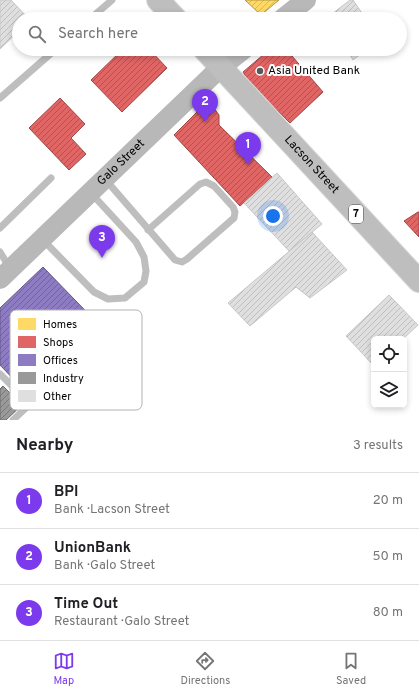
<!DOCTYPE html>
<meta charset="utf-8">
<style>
body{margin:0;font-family:Overpass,sans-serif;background:#f6f6f6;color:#202124}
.controls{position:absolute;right:12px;bottom:12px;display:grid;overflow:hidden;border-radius:6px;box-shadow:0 2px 6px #0003}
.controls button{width:36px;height:36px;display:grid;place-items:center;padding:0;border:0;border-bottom:1px solid #e0e0e0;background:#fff;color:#202124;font:20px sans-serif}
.you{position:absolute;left:273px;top:216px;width:14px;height:14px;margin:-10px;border:3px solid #fff;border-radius:50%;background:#1a73e8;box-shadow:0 0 0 6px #1a73e833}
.badge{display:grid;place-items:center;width:26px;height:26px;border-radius:50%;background:#7c3aed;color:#fff;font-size:13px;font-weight:700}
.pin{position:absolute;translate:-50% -33px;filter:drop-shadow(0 1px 2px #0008)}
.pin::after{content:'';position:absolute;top:21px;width:14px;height:12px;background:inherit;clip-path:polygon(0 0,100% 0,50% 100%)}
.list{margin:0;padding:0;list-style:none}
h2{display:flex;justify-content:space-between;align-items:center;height:52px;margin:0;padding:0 16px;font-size:17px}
h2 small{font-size:13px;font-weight:400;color:#757577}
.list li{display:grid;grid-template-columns:26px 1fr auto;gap:12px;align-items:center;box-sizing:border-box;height:56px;padding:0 16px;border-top:1px solid #e0e0e0}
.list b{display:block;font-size:15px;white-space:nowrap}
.list p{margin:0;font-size:13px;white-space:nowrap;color:#757577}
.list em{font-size:13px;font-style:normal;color:#757577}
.icon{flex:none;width:22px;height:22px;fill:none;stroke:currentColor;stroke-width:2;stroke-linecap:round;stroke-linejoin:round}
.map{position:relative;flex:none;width:419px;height:420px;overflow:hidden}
.search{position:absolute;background:#fff;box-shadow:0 2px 6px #0003;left:12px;right:12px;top:12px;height:44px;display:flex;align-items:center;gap:10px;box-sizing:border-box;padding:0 14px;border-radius:22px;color:#757577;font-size:15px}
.sheet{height:220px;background:#fff}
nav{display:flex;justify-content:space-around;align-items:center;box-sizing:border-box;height:56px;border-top:1px solid #e0e0e0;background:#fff;font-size:11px;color:#757577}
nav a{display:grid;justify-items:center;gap:2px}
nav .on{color:#7c3aed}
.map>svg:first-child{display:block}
.homes{fill:url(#homes-hatch);stroke:#b29847}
.shops{fill:url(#shops-hatch);stroke:#9d4747}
.offices{fill:url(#offices-hatch);stroke:#635788}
.industry{fill:url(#industry-hatch);stroke:#6b6b6b}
.building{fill:url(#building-hatch);stroke:#c7c7c7}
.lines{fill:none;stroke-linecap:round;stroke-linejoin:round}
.primary-casing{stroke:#dbdbdb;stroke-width:24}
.lane{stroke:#bebebe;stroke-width:7}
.secondary{stroke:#b8b8b8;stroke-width:20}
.primary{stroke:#bebebe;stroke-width:22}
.poi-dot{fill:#595959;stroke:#fff;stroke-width:1.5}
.labels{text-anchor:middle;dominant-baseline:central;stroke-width:4;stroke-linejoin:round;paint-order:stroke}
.shield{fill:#fff;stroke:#4c4c4c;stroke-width:1}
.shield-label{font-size:11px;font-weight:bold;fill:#000}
.poi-label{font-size:12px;fill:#000;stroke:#fff;text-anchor:start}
.street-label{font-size:12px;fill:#000;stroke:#fff}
.key{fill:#fff;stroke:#b2b2b2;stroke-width:1}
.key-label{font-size:11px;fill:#000}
</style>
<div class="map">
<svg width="419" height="420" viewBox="0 0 419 420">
<defs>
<pattern id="homes-hatch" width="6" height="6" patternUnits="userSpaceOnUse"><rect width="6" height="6" fill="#ffd966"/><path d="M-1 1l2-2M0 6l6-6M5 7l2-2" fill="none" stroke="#d9b857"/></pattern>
<pattern id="shops-hatch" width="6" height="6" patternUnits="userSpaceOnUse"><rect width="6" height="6" fill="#e06666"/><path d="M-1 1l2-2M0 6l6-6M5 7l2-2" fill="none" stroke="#b35252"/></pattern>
<pattern id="offices-hatch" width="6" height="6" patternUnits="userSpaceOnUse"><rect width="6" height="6" fill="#8e7cc3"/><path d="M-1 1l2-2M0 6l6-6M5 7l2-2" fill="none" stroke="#72639c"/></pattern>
<pattern id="industry-hatch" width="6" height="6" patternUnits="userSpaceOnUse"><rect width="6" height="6" fill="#999"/><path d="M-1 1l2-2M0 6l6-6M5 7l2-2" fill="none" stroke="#7a7a7a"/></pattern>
<pattern id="building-hatch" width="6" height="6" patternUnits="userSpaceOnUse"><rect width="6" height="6" fill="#dfdfdf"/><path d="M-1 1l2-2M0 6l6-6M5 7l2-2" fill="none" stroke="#bebebe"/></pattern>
</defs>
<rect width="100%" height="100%" fill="#fff"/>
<!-- homes -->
<path class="homes" d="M245,0H279L261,15Z"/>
<!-- shops -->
<path class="shops" d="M123,49H149L167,68L122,112L91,80Z
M270,49H286L323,92L290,123L250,83L243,72Z
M60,98L85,124L71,138L86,154L69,170L29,128Z
M202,107H213L219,115V125L272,177L240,206L174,135Z
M418,212H419V237L404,221Z"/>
<!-- offices -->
<path class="offices" d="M43,267L108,334L36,403L0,365V308Z"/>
<!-- industry -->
<path class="industry" d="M3,386L22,405L6,420H0V389Z"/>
<!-- building -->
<path class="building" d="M0,0H11L29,19H19V31L0,49Z
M350,0H353L366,19H329L328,17Z
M347,49H367L353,60Z
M277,173L322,224L289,251L244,203Z
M312,232L347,270L310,298L296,287L250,326L228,303Z
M389,295L418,325L403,339H374V366L346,336Z"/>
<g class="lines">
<defs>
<g id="primary">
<path d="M158,0L176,19"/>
<path id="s2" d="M204,49L419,281"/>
</g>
</defs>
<!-- primary casing -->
<use href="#primary" class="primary-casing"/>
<!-- lane -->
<path class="lane" d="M90,19L112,0
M0,98L56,49
M105,179L175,260L182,262L187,259L234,218L235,212L233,207L214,186L206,182L200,184L148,230
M0,228L51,178
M43,240L94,292L108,299L125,298L144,282L146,271L144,257L136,242L91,193
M0,252L9,267
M0,374L30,404L13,420"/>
<!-- secondary -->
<g class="secondary">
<path d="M282,19L306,0"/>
<path id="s1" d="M0,279L221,67L244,49"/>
</g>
<!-- primary -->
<use href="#primary" class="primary"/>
</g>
<!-- markers -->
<circle class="poi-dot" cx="260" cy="71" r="4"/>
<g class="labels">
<!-- shield labels -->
<rect class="shield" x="349" y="205" width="14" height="18" rx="3"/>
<g class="shield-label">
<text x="356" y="214">7</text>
</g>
<!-- poi labels -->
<g class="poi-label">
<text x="268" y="71">Asia United Bank</text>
</g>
<!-- street labels -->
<g class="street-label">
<text stroke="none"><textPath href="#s1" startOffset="168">Galo Street</textPath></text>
<text stroke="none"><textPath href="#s2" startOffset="158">Lacson Street</textPath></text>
</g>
</g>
<!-- legend -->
<rect x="10" y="310" width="132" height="100" rx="6" class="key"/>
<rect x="18" y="318" width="18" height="12" fill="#ffd966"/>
<rect x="18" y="336" width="18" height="12" fill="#e06666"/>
<rect x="18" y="354" width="18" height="12" fill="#8e7cc3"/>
<rect x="18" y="372" width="18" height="12" fill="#999"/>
<rect x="18" y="390" width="18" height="12" fill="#dfdfdf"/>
<g class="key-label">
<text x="43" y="328">Homes</text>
<text x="43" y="346">Shops</text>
<text x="43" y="364">Offices</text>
<text x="43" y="382">Industry</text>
<text x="43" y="400">Other</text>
</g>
</svg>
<div class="controls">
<button><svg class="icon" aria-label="locate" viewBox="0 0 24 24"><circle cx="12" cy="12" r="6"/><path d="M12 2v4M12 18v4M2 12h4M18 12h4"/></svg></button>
<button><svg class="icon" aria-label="layers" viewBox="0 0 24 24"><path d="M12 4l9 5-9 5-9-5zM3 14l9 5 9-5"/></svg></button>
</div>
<div class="you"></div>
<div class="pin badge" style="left:248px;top:165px">1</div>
<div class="pin badge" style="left:205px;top:122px">2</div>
<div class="pin badge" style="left:102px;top:258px">3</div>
<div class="search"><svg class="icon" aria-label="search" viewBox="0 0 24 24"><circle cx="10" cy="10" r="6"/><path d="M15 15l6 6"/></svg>Search here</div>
</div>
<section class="sheet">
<h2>Nearby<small>3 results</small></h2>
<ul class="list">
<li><span class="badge">1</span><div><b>BPI</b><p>Bank · Lacson Street</p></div><em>20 m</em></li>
<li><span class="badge">2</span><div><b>UnionBank</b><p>Bank · Galo Street</p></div><em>50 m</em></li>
<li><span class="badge">3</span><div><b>Time Out</b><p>Restaurant · Galo Street</p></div><em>80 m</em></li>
</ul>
</section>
<nav>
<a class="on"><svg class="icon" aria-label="map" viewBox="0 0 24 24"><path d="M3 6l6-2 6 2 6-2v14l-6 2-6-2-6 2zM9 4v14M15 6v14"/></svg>Map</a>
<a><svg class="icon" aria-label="directions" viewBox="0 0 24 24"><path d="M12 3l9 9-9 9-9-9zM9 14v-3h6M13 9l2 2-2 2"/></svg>Directions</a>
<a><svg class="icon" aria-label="saved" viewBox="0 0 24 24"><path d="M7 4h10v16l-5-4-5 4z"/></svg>Saved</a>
</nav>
